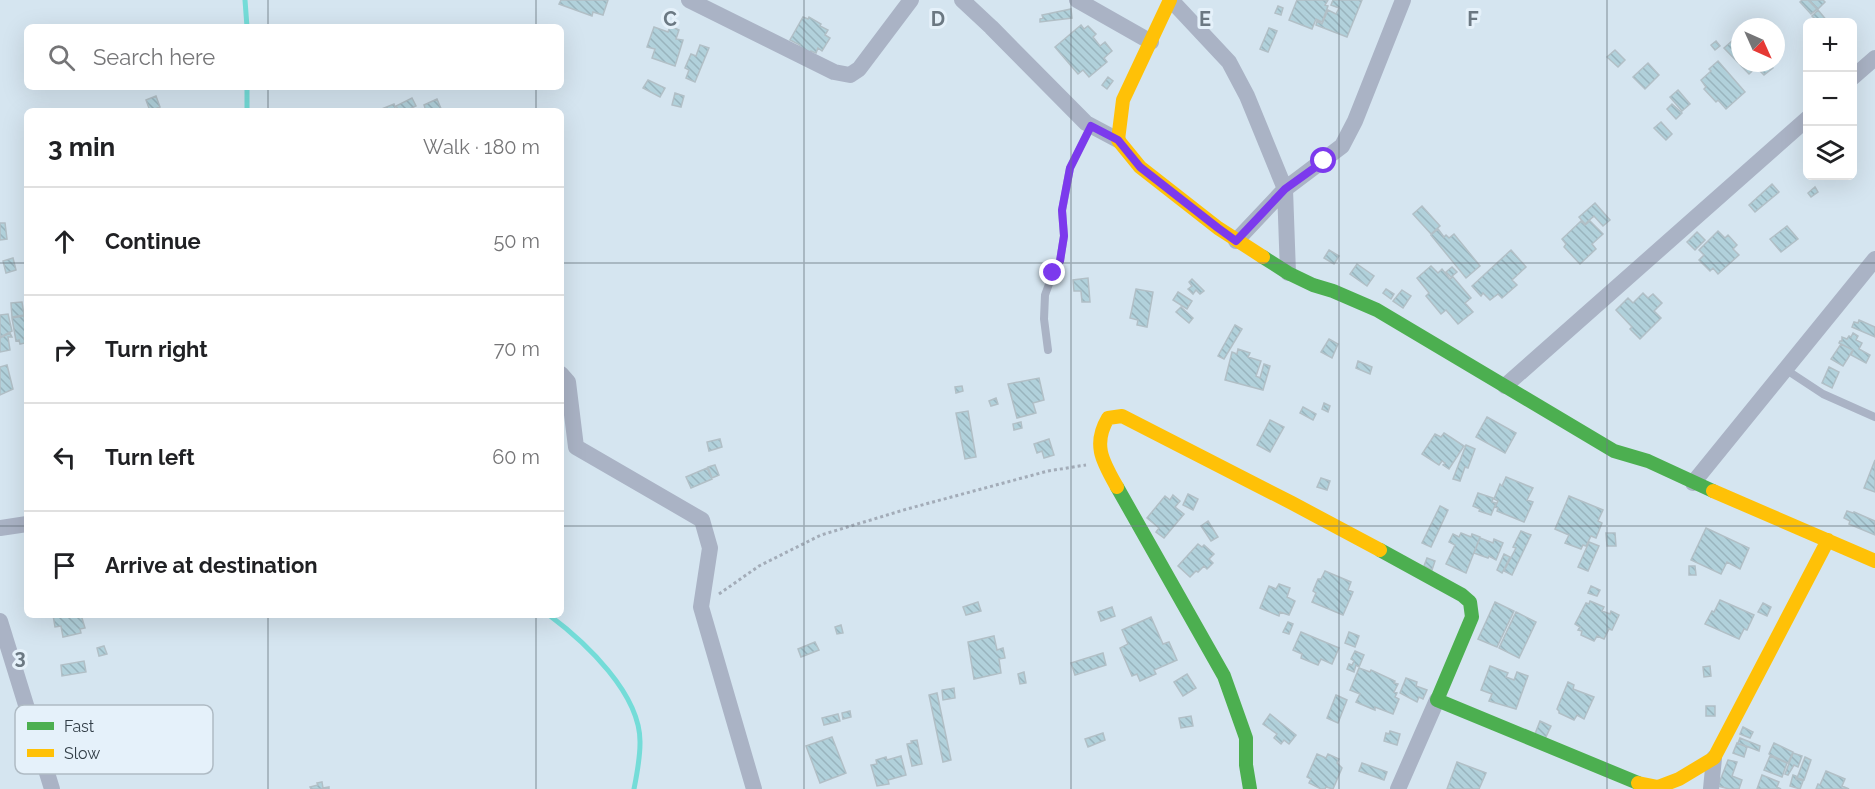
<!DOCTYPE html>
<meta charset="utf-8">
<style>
body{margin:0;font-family:Raleway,sans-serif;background:#f2f2f2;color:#202124}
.controls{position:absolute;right:18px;top:18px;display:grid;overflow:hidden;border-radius:9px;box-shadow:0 6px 24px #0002}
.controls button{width:54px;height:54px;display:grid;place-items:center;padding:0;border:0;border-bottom:2px solid #e0e0e0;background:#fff;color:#202124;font:30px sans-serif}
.compass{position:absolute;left:1731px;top:18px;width:54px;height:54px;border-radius:50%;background:#fff;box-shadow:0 6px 24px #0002;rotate:135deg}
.stop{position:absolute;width:18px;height:18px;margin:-14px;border:4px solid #7c3aed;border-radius:50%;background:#fff}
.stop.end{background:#7c3aed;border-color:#fff;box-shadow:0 2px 6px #0008}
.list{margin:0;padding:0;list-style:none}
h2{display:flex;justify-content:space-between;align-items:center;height:78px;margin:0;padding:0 24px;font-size:26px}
h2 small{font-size:20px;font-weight:400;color:#757577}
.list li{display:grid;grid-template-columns:39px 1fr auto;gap:18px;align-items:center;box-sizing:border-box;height:108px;padding:0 24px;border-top:2px solid #e0e0e0}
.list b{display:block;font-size:22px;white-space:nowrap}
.list em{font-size:20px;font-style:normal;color:#757577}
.icon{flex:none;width:33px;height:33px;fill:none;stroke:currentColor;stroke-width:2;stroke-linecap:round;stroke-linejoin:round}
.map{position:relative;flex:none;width:1875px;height:789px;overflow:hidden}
.search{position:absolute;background:#fff;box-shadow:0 6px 24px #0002;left:24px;top:24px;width:540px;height:66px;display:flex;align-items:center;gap:15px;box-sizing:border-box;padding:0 21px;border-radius:9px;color:#757577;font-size:22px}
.panel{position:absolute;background:#fff;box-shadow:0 6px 24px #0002;left:24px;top:108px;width:540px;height:510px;border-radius:9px}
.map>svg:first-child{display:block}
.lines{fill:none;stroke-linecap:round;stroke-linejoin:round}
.stream{stroke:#74dcd8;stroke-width:5}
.building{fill:url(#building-back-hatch);stroke:#b1bfc6;stroke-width:1.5}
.path{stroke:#a3acb8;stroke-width:3;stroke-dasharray:3 3;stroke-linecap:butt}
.lane{stroke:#aab3c5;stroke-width:8}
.street{stroke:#aab3c5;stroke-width:16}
.fast{stroke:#4caf50;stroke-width:14}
.slow{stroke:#ffc107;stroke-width:14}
.route{stroke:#7c3aed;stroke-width:8}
.grid{fill:none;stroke:#6b7882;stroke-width:1.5;stroke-opacity:0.55}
.key{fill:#e5f1fa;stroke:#afbbc4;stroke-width:1.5}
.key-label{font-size:16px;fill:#323e47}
.grid-label{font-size:20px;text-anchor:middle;font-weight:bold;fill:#6b7882;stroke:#e5f1fa;stroke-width:6;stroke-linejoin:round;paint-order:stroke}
</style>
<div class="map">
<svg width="1875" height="789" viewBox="0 0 1875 789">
<defs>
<pattern id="building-back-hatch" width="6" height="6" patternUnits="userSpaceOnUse" patternTransform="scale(1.5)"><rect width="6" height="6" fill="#b1d1db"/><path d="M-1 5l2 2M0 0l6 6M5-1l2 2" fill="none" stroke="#99b4bd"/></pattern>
</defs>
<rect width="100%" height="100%" fill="#d5e5f0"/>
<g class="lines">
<!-- stream -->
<path class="stream" d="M245,0L247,27
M247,111V87
M549,615C585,642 641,694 640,743C640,758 637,774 634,789"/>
</g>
<!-- building -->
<path class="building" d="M561,0H608L603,15L593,12L592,16L559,4Z
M1297,0H1328L1325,5L1328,6L1322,22L1316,19L1312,29L1289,20Z
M1333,0H1362L1347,37L1316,25L1317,21L1322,24L1328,10L1336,14L1339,8L1331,5Z
M1802,0H1808L1817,9L1811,14L1800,2Z
M1809,0H1823L1825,2L1818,9Z
M1278,6L1283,8L1281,15L1275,13Z
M1071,9L1072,18L1040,22V19L1043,18L1042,15Z
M1818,10L1828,22H1818L1812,16Z
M803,17L808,19L809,17L821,24L820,26L828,30L825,35L830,38L822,51L818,48L816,53L811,51L809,54L798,48L800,45L790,40Z
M1081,25L1084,29L1088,26L1096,34L1093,37L1100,46L1105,42L1112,51L1104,58L1107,62L1089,77L1083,70L1078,74L1055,47Z
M670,26L679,30L676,39L683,40L675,66L652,58L655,49L647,47L654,27L668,32Z
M1269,28L1277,31L1268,52L1260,49Z
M1740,34V63H1761L1749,74L1724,48Z
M1716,41L1720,46L1715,50L1711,45Z
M700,45L709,48L695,82L686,78L689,70L685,68L691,54L696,56Z
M1615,50L1625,60L1618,67L1607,57Z
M1718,61L1745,92L1726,109L1718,100L1716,102L1704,89L1706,87L1701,80L1711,71L1709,69Z
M1648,63L1659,75L1645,89L1633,77Z
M1768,63L1773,68L1764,75L1760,71Z
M1108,77L1113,81L1107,89L1102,85Z
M648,80L665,88L660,97L643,88Z
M1678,90L1690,104L1682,111L1670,97Z
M675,93L684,96L681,107L672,105Z
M156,96L160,107L150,111L146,100Z
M412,98L416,106L405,111H399L396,106Z
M437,99L442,111H426L424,105Z
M394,104L396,111H380L379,110Z
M1672,104L1682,113L1676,119L1667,109Z
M1661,122L1672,134L1666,140L1654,128Z
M1772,184L1779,192L1755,212L1749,205Z
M1815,187L1818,192L1811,197L1808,193Z
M1595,203L1610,220L1603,226L1594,216L1585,224L1579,217Z
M1422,206L1440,226L1431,234L1413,214Z
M1581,221L1585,225L1590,221L1603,234L1592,244L1596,249L1580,264L1564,247L1566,244L1562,239Z
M0,223H5L7,239L0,240Z
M1787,226L1798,239L1781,252L1770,239Z
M1438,229L1444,237L1446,235L1449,238L1454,234L1480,266L1466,278L1431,235Z
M1718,231L1725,238L1728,235L1737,245L1733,249L1739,255L1718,274L1713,268L1710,271L1699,260L1704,255L1699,250Z
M1697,232L1705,240L1695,250L1687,242Z
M1329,250L1339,256L1334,264L1324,258Z
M1511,250L1526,267L1512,280L1517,285L1502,298L1498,294L1490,300L1483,293L1481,296L1472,286Z
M13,258L16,270L6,273L3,261Z
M1357,264L1374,276L1367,286L1350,274Z
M1431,266L1438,273L1442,269L1450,279L1453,277L1471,298L1465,303L1473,312L1458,324L1446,310L1441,314L1426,296L1429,293L1417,278Z
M1452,267L1457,272L1451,277L1446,272Z
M1088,278L1090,302H1082L1081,291H1074L1073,280Z
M1192,279L1204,291L1200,294L1196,290L1193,294L1188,289L1192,286L1189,282Z
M1136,289L1153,292L1147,327L1137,325L1138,320L1130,318Z
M1386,289L1394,294L1391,299L1383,293Z
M1402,290L1411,296L1403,308L1393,301Z
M1178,292L1192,301L1187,309L1173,300Z
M1643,293L1648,298L1653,294L1662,303L1654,311L1661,318L1640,339L1630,329L1632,327L1616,310L1628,298L1633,303Z
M22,302L24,315L12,317L11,303Z
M1181,307L1193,318L1189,323L1176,312Z
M8,314L12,331L0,337V315Z
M24,316L27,338H24L25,343L20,344L19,340L16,341L12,318Z
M1859,320L1875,327V337L1852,327L1854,322L1858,323Z
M1235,325L1242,329L1224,359L1218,356Z
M10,333L12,337H8L10,350L0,352V338Z
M1853,333L1858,336L1856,340L1862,343L1859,349L1870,355L1866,363L1851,355L1853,350L1839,343L1840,341H1842V337L1847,339L1849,336L1851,337Z
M1329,339L1338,344L1332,358L1321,352Z
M1841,344L1853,350L1843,366L1831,359Z
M1238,349L1250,353L1248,357L1261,361L1256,376L1260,378L1264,364L1270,366L1263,390L1225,380L1232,352L1237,354Z
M1358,361L1372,367L1370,374L1356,368Z
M7,365L13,389L0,395V367Z
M1829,367L1839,372L1832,388L1822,383Z
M1039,378L1044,400L1033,403L1036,413L1017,418L1008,384Z
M962,386L963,391L956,393L955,387Z
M996,398L998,404L991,406L989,401Z
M1324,403L1330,406L1328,412L1322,409Z
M1303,407L1316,414L1313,420L1300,413Z
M968,411L976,457L965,459L956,413Z
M1487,417L1516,433L1505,453L1476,437Z
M1270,420L1284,427L1270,452L1257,445Z
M1021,422L1022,428L1014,430L1013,424Z
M1444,433L1464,446L1449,469L1443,465L1445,463L1442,461L1439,465L1422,454L1435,434L1441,437Z
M720,439L722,447L709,451L707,442Z
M1049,439L1054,455L1044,458L1042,451L1037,453L1034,444Z
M1466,445L1475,449L1468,468L1465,467L1460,481L1453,479Z
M1875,460V492L1864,488Z
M715,465L719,475L712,478L708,467Z
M707,468L712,479L691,488L686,477Z
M1506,477L1533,488L1527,500L1533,502L1524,522L1497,511L1498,508L1495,507L1498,501L1494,499L1500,484L1502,486Z
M1321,478L1330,481L1327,490L1317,487Z
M1478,493L1493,498L1492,502L1496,503L1491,515L1479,511L1480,509L1473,506Z
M1188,494L1198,499L1193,510L1183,505Z
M1173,495L1180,501L1175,507L1184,514L1164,538L1156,532L1159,528L1147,518L1165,496L1170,500Z
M1569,496L1603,510L1598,521L1602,523L1596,538L1591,536L1586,546L1583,545L1581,549L1565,543L1569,535L1555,529Z
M1440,506L1448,510L1431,547L1422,543Z
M1847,511L1853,513L1854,512L1875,521V535L1849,524L1850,521L1844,518Z
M1208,521L1218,537L1211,541L1201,526Z
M1706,528L1749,548L1740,569L1727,562L1721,574L1691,560Z
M1521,531L1531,535L1512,575L1504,571L1516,548L1513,547Z
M1461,533L1471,537L1472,534L1480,537L1466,573L1446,564L1455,545L1449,542L1453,534L1459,537Z
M1606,533H1615L1616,546H1607Z
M1480,538L1493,543L1494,539L1503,543L1496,560L1489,556L1488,558L1474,553Z
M1589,542L1599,546L1588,571L1578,567Z
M1198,544L1202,547L1204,545L1214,554L1209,559L1213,563L1207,569L1204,566L1198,572L1196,571L1190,577L1178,566Z
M1504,554L1510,557L1502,573L1497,570Z
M1427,558L1435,561L1432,570L1424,566Z
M1689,566H1695L1696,575H1689Z
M1325,571L1351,582L1348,590L1353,592L1343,615L1312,602L1316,593L1313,591L1318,579H1321Z
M1279,584L1290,588L1287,597L1295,601L1289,615L1280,612L1279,616L1260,608L1269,586L1276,589Z
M1591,586L1600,590L1597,596L1588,593Z
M1720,600L1754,615L1747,630L1744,629L1739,639L1705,624L1712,611L1714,612Z
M1590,601L1604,607L1602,611L1610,614L1611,611L1619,615L1612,630L1609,629L1604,639L1597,636L1594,641L1581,635L1582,631L1578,630L1580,627L1575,624L1586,603L1589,604Z
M978,602L981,611L966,615L963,607Z
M1495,602L1514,611L1497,647L1478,639Z
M1763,603L1771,607L1767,616L1758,612Z
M1112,607L1115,616L1101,621L1098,612Z
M1516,612L1536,622L1519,658L1499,648Z
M53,615H81L85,628L80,629L81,633L63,637L61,626L55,627Z
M1151,617L1163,644L1169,642L1177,660L1154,670L1156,674L1140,681L1137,674L1132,676L1120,648L1128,644L1122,630Z
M1288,622L1293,624L1289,634L1283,632Z
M841,625L843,633L837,634L835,627Z
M1301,632L1339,648L1332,664L1321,659L1318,665L1301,658L1302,654L1293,650Z
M1349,632L1359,636L1355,647L1345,643Z
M994,636L997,650L1003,648L1005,658L999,659L1001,673L974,679L968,642Z
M815,642L819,650L801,657L798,649Z
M104,646L107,654L99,656L97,648Z
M1355,651L1364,655L1359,667L1356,665L1354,672L1347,669L1349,664L1352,665L1354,661L1351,659Z
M1103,653L1106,665L1075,675L1071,663Z
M84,661L86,672L62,676L61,665Z
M1490,666L1508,673L1506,677L1514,680L1517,672L1528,676L1516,709L1489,701L1492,694L1481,690Z
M1710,666L1711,676L1704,677L1703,667Z
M1359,668L1370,672L1371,670L1395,681L1394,683L1398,684L1394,692L1397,693L1395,697L1399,699L1393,714L1375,707V710L1356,702L1360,694L1350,690Z
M1024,672L1026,683L1020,684L1018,674Z
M1187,674L1196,688L1183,696L1174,682Z
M1406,678L1417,682L1416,686L1427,690L1423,699L1419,697L1417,702L1400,693Z
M1568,682L1574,685L1573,689L1594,697L1584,719L1577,715L1574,720L1559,713V711L1557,709Z
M954,688L955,698L943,700L942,690Z
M937,693L951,760L943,762L929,695Z
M1336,695L1347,700L1338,723L1327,718Z
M1706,706H1715V716H1706Z
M850,711L851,717L843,719L842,713Z
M838,714L840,721L824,725L822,718Z
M1270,714L1296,735L1289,744L1284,740L1281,744L1274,738L1277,734L1263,724Z
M1191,716L1193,726L1181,728L1179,718Z
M1540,721L1551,726L1545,739L1535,734Z
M1743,727L1753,732L1750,738L1740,734Z
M1390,731L1400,734L1397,745L1384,741L1386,733L1389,734Z
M1103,733L1105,740L1088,747L1085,739Z
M832,737L846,773L820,783L806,746Z
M1740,738L1760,746L1759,751L1738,743Z
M917,740L922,764L912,766L907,744L912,743L911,741Z
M1737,743L1747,747L1744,757L1733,753Z
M1774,743L1793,752L1788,763L1769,754Z
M1793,753L1802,756L1798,767L1794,765L1788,775L1785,774Z
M1317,754L1326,758L1328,754L1339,759L1337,763L1342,768L1333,789L1326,787L1325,789H1321L1309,783L1311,779L1307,777Z
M901,756L906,775L888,780L889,784L877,786L871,765L877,764L876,760L886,757L887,760Z
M1770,756L1787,763L1782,777L1764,770Z
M1805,757L1811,760L1804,780L1797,778Z
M1728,760L1737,762L1732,776L1742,780L1739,789H1729L1718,786Z
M1457,762L1486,773L1479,789H1447Z
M1362,763L1387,772L1384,780L1359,771Z
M1826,771L1845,779L1842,786L1849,789H1816L1818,784L1820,785Z
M1762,775L1779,782L1777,787L1781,789H1757Z
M1793,775L1796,776V779L1803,781L1800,789L1790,786Z
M322,782L323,788L329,787V789H311L310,787L318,785L317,783Z"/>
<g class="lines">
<!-- path -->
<path class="path" d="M719,594L759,566L821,535L907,509L1048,471L1086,465"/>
<!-- lane -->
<path class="lane" d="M1048,350L1044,319L1045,295L1053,273L1060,261L1064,236L1062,211L1070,168L1091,126
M1785,369L1823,394L1875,417"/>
<!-- street -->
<path class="street" d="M689,0L834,72L850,75L859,69L911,0
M962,0L991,27L1086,123L1118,140
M1077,0L1151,42
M1171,0L1229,62L1247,96L1285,189L1288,273
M1852,78L1875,58
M1236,241L1285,189L1342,146L1355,121L1403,0
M561,374L568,382L576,447L702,520L710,548L701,607L754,789
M1505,386L1808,118
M1693,483L1875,259
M0,528L27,524
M0,621L52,789
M1398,789L1437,700
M1711,789L1714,758"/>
<!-- fast -->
<path class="fast" d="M1263,257L1288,273L1313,285L1333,291L1377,310L1614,451L1648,461L1713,491
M1117,487L1224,676L1246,738V765L1250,789
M1380,550L1462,595L1470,602L1472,617L1437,700L1638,783"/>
<!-- slow -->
<path class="slow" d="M1170,0L1123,100L1118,140L1140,167L1218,228L1263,257
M1117,487C1103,462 1092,445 1108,418L1122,416L1292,503L1380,550
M1713,491L1875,561
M1638,783L1658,787L1679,779L1714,758L1828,540"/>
</g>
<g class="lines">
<!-- route -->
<path class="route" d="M1053,273L1060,261L1064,236L1062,210L1070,168L1091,126L1118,140L1140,167L1218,228L1236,241L1285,189L1324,161"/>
</g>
<!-- grid -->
<path class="grid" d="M268,0V27M536,0V27M804,0V789M1071,0V789M1339,0V789M1607,0V789M268,87V111M536,87V111M0,263H27M561,263H1875M0,526H27M561,526H1875M268,615V789M536,615V789"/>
<!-- legend -->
<rect x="15" y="705" width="198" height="69" rx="9" class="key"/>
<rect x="27" y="722" width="27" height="8" fill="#4caf50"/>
<rect x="27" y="749" width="27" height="8" fill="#ffc107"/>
<g class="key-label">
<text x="64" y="732">Fast</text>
<text x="64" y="759">Slow</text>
</g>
<g class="grid-label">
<text x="670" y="26">C</text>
<text x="938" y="26">D</text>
<text x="1205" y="26">E</text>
<text x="1473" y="26">F</text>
<text x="20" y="664">3</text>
</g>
</svg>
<div class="controls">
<button>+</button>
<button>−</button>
<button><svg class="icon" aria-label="layers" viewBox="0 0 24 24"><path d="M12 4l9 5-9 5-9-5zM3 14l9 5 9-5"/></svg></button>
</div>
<svg class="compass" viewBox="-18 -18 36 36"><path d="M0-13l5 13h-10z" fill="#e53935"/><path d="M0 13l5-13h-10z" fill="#757577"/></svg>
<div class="stop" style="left:1324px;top:161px"></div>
<div class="stop end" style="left:1053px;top:273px"></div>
<div class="search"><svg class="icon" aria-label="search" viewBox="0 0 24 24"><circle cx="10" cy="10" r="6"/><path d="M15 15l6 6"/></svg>Search here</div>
<section class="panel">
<h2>3 min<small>Walk · 180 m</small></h2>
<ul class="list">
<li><svg class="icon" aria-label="ahead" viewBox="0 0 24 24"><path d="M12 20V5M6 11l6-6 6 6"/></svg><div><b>Continue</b></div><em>50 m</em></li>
<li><svg class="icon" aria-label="right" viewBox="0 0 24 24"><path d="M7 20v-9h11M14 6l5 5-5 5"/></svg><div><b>Turn right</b></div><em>70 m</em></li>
<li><svg class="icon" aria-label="left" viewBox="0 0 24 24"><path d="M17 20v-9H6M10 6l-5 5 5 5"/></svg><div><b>Turn left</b></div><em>60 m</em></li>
<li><svg class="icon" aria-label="arrive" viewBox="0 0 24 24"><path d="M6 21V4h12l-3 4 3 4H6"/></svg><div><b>Arrive at destination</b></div></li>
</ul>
</section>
</div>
